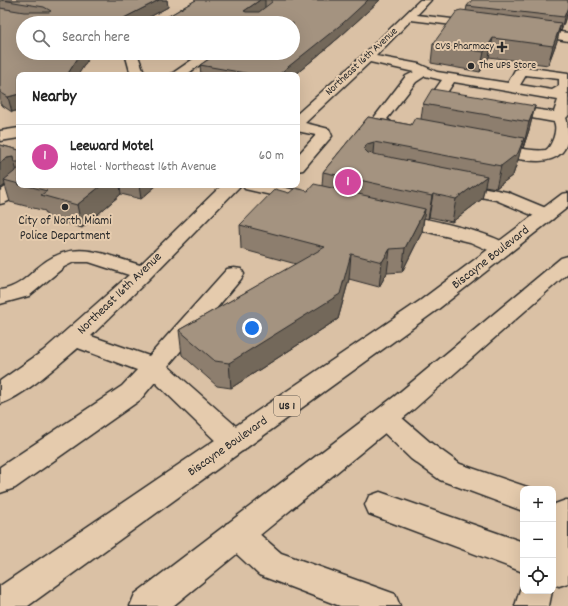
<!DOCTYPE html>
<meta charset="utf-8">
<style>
body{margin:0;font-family:Dekko,sans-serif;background:#f6f6f6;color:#222}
.controls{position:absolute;right:12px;bottom:12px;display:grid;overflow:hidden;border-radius:8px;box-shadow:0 4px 16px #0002}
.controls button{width:36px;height:36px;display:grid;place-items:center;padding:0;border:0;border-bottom:1px solid #e0e0e0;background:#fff;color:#222;font:20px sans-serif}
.you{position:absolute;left:252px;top:328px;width:14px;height:14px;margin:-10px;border:3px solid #fff;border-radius:50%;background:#1a73e8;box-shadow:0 0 0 6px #1a73e833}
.badge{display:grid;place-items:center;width:26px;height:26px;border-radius:50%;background:#ea580c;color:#fff;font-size:13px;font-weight:700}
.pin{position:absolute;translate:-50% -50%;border:2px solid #fff;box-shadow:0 1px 4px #0006}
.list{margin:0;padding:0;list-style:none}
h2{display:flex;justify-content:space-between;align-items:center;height:52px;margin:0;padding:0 16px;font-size:17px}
h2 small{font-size:13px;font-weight:400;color:#767676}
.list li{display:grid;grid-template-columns:26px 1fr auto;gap:12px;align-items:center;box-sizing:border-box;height:64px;padding:0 16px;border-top:1px solid #e0e0e0}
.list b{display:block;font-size:15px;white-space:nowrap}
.list p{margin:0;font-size:13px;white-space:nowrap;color:#767676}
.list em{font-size:13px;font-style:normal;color:#767676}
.icon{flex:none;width:22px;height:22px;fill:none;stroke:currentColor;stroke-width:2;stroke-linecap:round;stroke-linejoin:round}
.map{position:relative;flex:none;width:568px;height:606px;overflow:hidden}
.search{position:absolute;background:#fff;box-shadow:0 4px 16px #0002;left:16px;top:16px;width:284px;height:44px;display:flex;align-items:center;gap:10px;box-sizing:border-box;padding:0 14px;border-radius:22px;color:#767676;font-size:15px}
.panel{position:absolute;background:#fff;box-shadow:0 4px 16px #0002;left:16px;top:72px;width:284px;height:116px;border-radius:8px}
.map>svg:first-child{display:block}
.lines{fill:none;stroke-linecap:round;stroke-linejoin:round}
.minor-casing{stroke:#2b2b2b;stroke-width:3}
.major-casing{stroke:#2b2b2b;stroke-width:3}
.minor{fill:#e5cbad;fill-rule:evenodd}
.major{fill:#e5cbad;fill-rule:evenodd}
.wall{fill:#8d7e6e;stroke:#2b2b2b}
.shaded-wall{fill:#73675a;stroke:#2b2b2b}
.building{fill:#a49380;stroke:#2b2b2b}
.poi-dot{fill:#2b2b2b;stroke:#e5cbad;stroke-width:1.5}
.labels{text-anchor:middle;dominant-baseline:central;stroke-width:4;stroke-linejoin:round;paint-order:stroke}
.far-poi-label{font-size:11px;fill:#2b2b2b;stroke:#e5cbad;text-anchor:end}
.far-street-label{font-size:11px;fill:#2b2b2b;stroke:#e5cbad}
.shield{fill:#e5cbad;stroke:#635b52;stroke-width:1}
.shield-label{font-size:12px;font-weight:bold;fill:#2b2b2b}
.poi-label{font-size:13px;fill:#2b2b2b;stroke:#e5cbad}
.street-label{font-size:13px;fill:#2b2b2b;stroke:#e5cbad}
</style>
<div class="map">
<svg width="568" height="606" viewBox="0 0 568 606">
<rect width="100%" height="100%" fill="#dac1a5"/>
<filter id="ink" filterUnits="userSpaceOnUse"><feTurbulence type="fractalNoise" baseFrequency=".025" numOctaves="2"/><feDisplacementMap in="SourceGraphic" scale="8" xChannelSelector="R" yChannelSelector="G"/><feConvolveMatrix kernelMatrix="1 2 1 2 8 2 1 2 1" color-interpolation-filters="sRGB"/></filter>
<g filter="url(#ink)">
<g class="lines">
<defs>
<path id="minor" d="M420,0H431L417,15L478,22L484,25L478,28L411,20L376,56L419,64L437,72L508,83L515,70L524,67L568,73V93L566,94H568V116L566,118C568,122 568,133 568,139C561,174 515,158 492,153L486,151L484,148L486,145C502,141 526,153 546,150C552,146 558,129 554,122L504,113L499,112L497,109L499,106L504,105L554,112L558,100L454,82L446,94L467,99L469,102L467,105L462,106L435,100L432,94L442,80L425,76L416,82L387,119L395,125L410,129L413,132L410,135C398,138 385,132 375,126L373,119L406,76L414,72L370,62L305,123L329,129L332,136L303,170L297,171V156L316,135L297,131V114L363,55ZM526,75L559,79V86L552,90L520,85Z
M528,28L568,33V41L524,33L522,31L524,29Z
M125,53H137L145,75H131Z
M202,53H216L186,75H170Z
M19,128V138L0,141V131Z
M19,180V185H29C23,193 10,202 0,204V191L14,181Z
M455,182L507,192L553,211L555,215L553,219L546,221L496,200L449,191L446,187L449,183Z
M222,185H241L151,277L91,336L149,356L227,269L234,268L241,269L244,274L241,279L168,366L245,434L249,442L245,450L235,453L225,450L155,382L140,400L15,488L0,493V467L122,386L137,370L78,348C58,365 24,396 0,404V381L43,351L129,275L89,262H74L64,267L29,296L0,304V290C16,288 25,279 36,269C72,237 100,253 140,265Z
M242,185H273L308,193L311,197L308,201L302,202L245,189Z
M394,212C417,218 500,232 512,249L509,253L502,255L495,253L470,242L387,222L385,218L387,214Z
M385,408L394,411L431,443L460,464L533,489H523V511L440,480L411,459L376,425L372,418L376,411Z
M380,492L523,542V572L369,514L365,505L369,496Z
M566,500H568V583L559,586L553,584V509L555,504Z
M237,520L248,524L281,553L395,594L400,606H340L259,575L226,544L222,534L226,524Z
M523,580V591H552L549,606H515Z"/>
<path id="major" d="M568,193V207L437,310L28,606H0V586L421,300L562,194Z
M568,256V273L413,410L173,606H130L135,594L395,396L561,258Z"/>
</defs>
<!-- minor casing -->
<use href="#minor" class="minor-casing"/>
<!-- major casing -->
<use href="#major" class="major-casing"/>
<!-- minor -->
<use href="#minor" class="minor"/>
<!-- major -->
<use href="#major" class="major"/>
</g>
<!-- wall -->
<path class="wall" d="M0,0H167L168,7L139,23H23L19,75V110L12,112L0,104Z
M196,0H380L342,35L295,75H201L200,65L293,23H167V17Z
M568,0V11L561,31L560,30L557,41L548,65L489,57L480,72L431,63L433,44L466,11L467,6Z
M423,104L535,106L529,130L523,148L521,147L518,160L513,175L496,188L485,186L482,199L452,222L429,217L428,219L424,218L422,232L402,272L387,273L379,287L349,279L338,319L231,388L217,386L182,355L179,330L296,264L241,249L240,225L289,193L308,191L322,186L323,172L368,117L411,125L421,119Z
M0,145L19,150V185H157L141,199L121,194L82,228L47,218L45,211L10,202L5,185L0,189Z"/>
<!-- shaded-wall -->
<path class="shaded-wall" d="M159,0H167L168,7L139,23H114Z
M260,0H265V9L245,23L244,11Z
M368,0H380L342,35L295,75H278Z
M568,7V11L561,31L564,17Z
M561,23L557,41L548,65L553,46Z
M493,38L489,57L480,72L484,52Z
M81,53H92L78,75H67Z
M19,94V110L12,112L8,97Z
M535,106L529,130L523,148L529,122Z
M524,138L518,160L513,175L496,188L501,166Z
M374,142L372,164L364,149L367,144Z
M13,157L19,179L4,180L5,185L0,189V163L7,158Z
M487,176L482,199L452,222L456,199Z
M102,185H120L121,194L82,228L77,205Z
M139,185H157L141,199Z
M433,194L429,217L428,219L432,196Z
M425,209L422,232L402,272L405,248Z
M390,249L387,273L379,287L382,262Z
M351,254L349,279L338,319L231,388L229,363Z"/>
<!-- building -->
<path class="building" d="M2,0H159L114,23H23V53H81L67,75H19V94L8,97L0,92V8L24,12H49L51,11L44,7Z
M196,0H260L244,11L246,12H259L272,2V0H368L343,23L278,75H256L200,65L218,53H293V23H207L167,17Z
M472,0H568V7L564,17L467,6Z
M461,10L561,23L553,46L493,38L484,52L433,44L457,11Z
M432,89L535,106L529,122L423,104Z
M368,117L411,125L415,118L524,138L518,153L501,166L374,142L367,144L364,149L368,153L487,176L456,199L433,194L432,196L323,172Z
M0,145L19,150V162H14L13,157L7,158L0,163Z
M19,168V184L4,180Z
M314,184L425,209L405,248L390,249L382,262L351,254L340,294L229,363L215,361L179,330L325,247L240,225L275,189L289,193L295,188L308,191Z
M24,185H102L77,205L41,195L47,191Z"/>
</g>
<!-- markers -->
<g class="poi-dot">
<path d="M500 41h4v4h4v4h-4v4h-4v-4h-4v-4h4z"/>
<circle cx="471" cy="66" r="4"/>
<circle cx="65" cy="207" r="4"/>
</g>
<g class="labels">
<!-- far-poi labels -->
<g class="far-poi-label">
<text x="494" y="47">CVS Pharmacy</text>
<text x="479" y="66" text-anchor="start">The UPS Store</text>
</g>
<!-- far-street labels -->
<g class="far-street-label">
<text transform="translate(362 62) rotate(-43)">Northeast 16th Avenue</text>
</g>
<!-- shield labels -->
<rect class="shield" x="274" y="396" width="26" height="20" rx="3"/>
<g class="shield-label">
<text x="287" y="406">US 1</text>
</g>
<!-- poi labels -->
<g class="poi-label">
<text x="65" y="221">City of North Miami<tspan x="65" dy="15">Police Department</tspan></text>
</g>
<!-- street labels -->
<g class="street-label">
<text transform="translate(491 258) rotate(-38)">Biscayne Boulevard</text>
<text transform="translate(120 294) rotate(-44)">Northeast 16th Avenue</text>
<text transform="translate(228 447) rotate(-35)">Biscayne Boulevard</text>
</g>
</g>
</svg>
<div class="controls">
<button>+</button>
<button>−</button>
<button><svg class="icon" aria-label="locate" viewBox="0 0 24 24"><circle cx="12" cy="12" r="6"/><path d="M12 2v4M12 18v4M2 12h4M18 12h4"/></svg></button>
</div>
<div class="you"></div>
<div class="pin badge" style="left:348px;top:182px;background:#d1479c">1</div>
<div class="search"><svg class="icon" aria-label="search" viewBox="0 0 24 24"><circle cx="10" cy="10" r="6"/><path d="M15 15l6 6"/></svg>Search here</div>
<section class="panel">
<h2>Nearby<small></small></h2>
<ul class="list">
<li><span class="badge" style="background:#d1479c">1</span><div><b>Leeward Motel</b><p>Hotel · Northeast 16th Avenue</p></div><em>60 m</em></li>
</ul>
</section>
</div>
